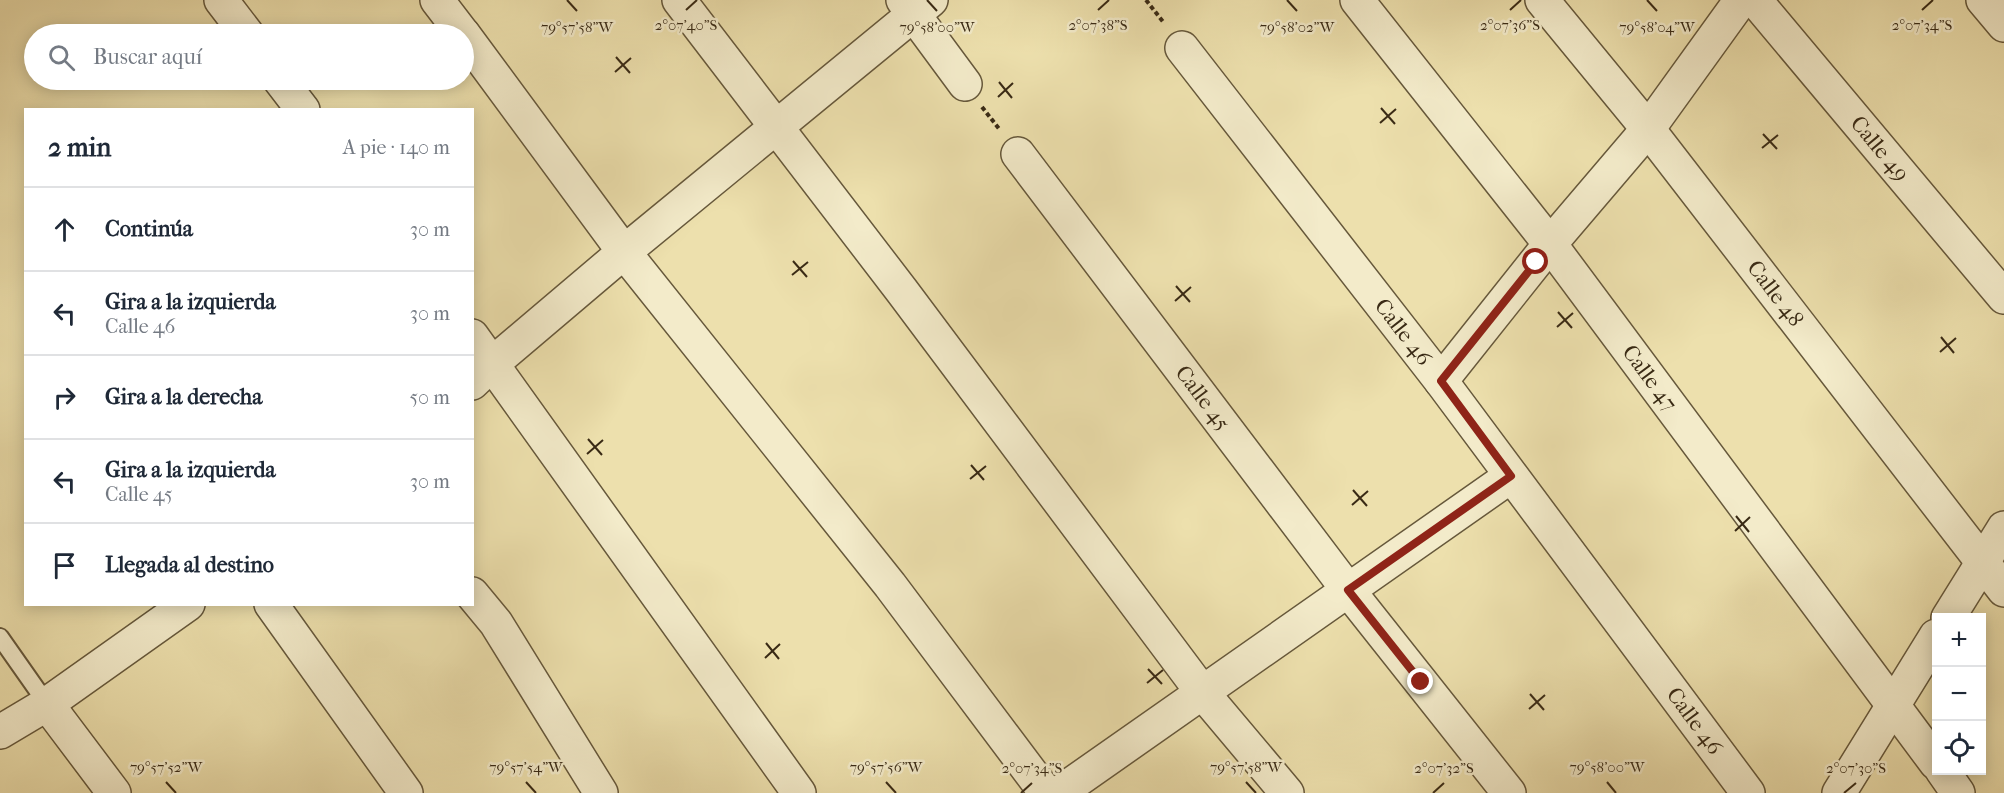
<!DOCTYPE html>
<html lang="es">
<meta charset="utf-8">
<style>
body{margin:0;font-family:"IM FELL French Canon",serif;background:#f6f6f7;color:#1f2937}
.controls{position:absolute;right:18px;bottom:18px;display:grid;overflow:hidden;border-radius:0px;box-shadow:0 3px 15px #0003}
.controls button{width:54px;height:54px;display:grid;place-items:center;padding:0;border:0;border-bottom:2px solid #e0e1e3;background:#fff;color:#1f2937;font:30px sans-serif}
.stop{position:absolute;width:18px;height:18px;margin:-14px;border:4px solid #8f2418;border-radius:50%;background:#fff}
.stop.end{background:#8f2418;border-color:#fff;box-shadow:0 2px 6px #0008}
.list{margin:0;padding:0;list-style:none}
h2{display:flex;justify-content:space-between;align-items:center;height:78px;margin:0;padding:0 24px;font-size:26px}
h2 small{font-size:20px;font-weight:400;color:#747a83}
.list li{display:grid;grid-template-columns:39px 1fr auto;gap:18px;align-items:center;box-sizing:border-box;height:84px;padding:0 24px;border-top:2px solid #e0e1e3}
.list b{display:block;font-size:22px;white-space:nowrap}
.list p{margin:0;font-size:20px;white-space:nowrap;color:#747a83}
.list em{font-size:20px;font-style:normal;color:#747a83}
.icon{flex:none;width:33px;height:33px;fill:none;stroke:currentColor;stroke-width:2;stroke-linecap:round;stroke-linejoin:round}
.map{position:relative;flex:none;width:2004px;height:793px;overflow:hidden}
.search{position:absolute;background:#fff;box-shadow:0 3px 15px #0003;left:24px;top:24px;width:450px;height:66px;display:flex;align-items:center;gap:15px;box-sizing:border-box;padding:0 21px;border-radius:33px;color:#747a83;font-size:22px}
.panel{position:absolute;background:#fff;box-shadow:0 3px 15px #0003;left:24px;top:108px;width:450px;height:498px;border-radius:0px}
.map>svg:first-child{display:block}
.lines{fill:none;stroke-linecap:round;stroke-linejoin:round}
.lane-casing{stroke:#66583b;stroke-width:20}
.street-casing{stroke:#66583b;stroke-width:36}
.path{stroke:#392a15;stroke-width:4;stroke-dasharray:4.5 3;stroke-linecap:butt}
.lane{stroke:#f3ebca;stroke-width:16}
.street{stroke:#f3ebca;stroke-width:33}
.route{stroke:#8f2418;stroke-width:8}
.ticks{fill:none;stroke:#392a15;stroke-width:2}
.labels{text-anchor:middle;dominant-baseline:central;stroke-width:5;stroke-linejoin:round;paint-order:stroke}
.street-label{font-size:22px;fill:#392a15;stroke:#f3ebca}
.ticks-label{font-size:15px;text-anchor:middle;fill:#392a15;stroke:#f3ebca;stroke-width:5;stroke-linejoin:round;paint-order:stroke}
</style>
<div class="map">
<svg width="2004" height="793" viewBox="0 0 2004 793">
<rect width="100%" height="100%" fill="#ede0ad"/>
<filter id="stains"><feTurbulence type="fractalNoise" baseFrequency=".00333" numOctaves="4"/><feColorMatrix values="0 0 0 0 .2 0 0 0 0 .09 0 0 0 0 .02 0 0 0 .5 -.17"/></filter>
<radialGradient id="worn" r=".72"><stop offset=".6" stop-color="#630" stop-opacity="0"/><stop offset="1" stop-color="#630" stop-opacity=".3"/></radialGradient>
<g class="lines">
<defs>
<path id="lane" d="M0,637L47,704"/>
<g id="street">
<path d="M221,0L247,34"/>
<path d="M437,0L463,34"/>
<path d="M679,0L902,291L1202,692L1287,793"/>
<path d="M903,0L965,84"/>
<path id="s1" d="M1357,0L1550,244L1936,763"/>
<path id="s2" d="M1542,0L1648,129L2004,590"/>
<path id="s3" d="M1755,0L2004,297"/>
<path d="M1983,0L2004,25"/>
<path d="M464,35L624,252L890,585L1046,793"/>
<path id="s4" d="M1182,48L1441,381L1748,793"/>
<path d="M280,80L303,110"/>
<path id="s5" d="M1018,154L1348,590L1509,793"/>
<path d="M472,336L799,793"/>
<path d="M1441,381L1550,244L1648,129L1741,0"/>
<path d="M472,383L493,363L624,252L931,0"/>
<path d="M472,594L496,623L601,793"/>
<path d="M271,604L406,793"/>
<path d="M1948,618L2004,528"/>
<path d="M47,704L114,793"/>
<path d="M0,732L47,704L188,604"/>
<path d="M1942,770L1958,793"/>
<path d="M1059,793L1511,476"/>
<path d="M1839,793L1936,636"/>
</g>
</defs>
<!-- lane casing -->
<use href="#lane" class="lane-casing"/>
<!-- street casing -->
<use href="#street" class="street-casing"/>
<!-- path -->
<path class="path" d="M1146,0L1164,23
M982,107L1000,130"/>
<!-- lane -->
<use href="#lane" class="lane"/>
<!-- street -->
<use href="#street" class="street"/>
</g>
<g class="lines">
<!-- route -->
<path class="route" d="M1421,682L1348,590L1511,476L1441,381L1536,262"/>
</g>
<!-- ticks -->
<path class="ticks" d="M567,0L577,11M927,0L937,11M1287,0L1297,11M1647,0L1657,11M686,10L697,0M1098,10L1109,0M1510,10L1521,0M1922,10L1933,0M616,57L630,73M615,72L631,58M999,82L1012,98M998,97L1013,83M1381,108L1395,124M1380,123L1396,109M1763,134L1777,149M1762,148L1778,135M793,261L807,277M792,275L808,262M1176,286L1190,302M1175,301L1191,287M1558,312L1572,328M1557,327L1573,313M1941,337L1954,353M1940,352L1956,338M588,439L602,455M587,454L603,440M971,465L984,480M970,479L986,466M1353,490L1367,506M1352,505L1368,491M1736,516L1749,532M1735,531L1750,517M766,643L779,659M765,658L780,644M1148,669L1162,684M1147,683L1163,670M1530,694L1544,710M1529,709L1545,695M166,782L176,793M526,782L536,793M886,782L896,793M1246,782L1256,793M1607,782L1616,793M1021,793L1032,783M1433,793L1444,783M1844,793L1856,783"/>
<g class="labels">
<!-- street labels -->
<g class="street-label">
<text stroke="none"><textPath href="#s3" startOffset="194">Calle 49</textPath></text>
<text stroke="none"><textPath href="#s2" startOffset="375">Calle 48</textPath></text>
<text stroke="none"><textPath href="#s4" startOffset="360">Calle 46</textPath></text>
<text stroke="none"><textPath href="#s1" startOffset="478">Calle 47</textPath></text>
<text stroke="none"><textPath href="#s5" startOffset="306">Calle 45</textPath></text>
<text stroke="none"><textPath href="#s4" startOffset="846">Calle 46</textPath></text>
</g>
</g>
<g class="ticks-label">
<text x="686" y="30">2°07'40"S</text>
<text x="1098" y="30">2°07'38"S</text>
<text x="1510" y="30">2°07'36"S</text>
<text x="1922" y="30">2°07'34"S</text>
<text x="937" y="32">79°58'00"W</text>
<text x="1297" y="32">79°58'02"W</text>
<text x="1657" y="32">79°58'04"W</text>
<text x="577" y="32">79°57'58"W</text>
<text x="166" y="772">79°57'52"W</text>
<text x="526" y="772">79°57'54"W</text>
<text x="886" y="772">79°57'56"W</text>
<text x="1246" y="772">79°57'58"W</text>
<text x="1607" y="772">79°58'00"W</text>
<text x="1032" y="773">2°07'34"S</text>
<text x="1444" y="773">2°07'32"S</text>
<text x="1856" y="773">2°07'30"S</text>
</g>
<rect width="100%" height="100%" filter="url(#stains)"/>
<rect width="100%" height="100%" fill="url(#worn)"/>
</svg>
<div class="controls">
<button>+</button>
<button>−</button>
<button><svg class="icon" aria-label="locate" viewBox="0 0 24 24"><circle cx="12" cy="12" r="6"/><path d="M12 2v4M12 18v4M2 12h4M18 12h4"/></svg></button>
</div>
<div class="stop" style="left:1536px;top:262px"></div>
<div class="stop end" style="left:1421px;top:682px"></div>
<div class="search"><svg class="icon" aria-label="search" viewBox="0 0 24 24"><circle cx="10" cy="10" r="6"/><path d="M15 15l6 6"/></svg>Buscar aquí</div>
<section class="panel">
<h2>2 min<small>A pie · 140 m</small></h2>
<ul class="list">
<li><svg class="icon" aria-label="ahead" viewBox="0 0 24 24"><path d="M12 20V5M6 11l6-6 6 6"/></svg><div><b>Continúa</b></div><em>30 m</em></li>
<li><svg class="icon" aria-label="left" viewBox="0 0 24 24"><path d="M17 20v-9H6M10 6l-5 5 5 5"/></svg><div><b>Gira a la izquierda</b><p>Calle 46</p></div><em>30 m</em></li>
<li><svg class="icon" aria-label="right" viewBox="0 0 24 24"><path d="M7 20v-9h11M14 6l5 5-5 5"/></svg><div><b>Gira a la derecha</b></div><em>50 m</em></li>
<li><svg class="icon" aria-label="left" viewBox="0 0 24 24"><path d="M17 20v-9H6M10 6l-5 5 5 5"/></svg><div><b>Gira a la izquierda</b><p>Calle 45</p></div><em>30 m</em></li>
<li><svg class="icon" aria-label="arrive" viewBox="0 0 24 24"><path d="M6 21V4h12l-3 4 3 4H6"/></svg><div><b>Llegada al destino</b></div></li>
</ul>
</section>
</div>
